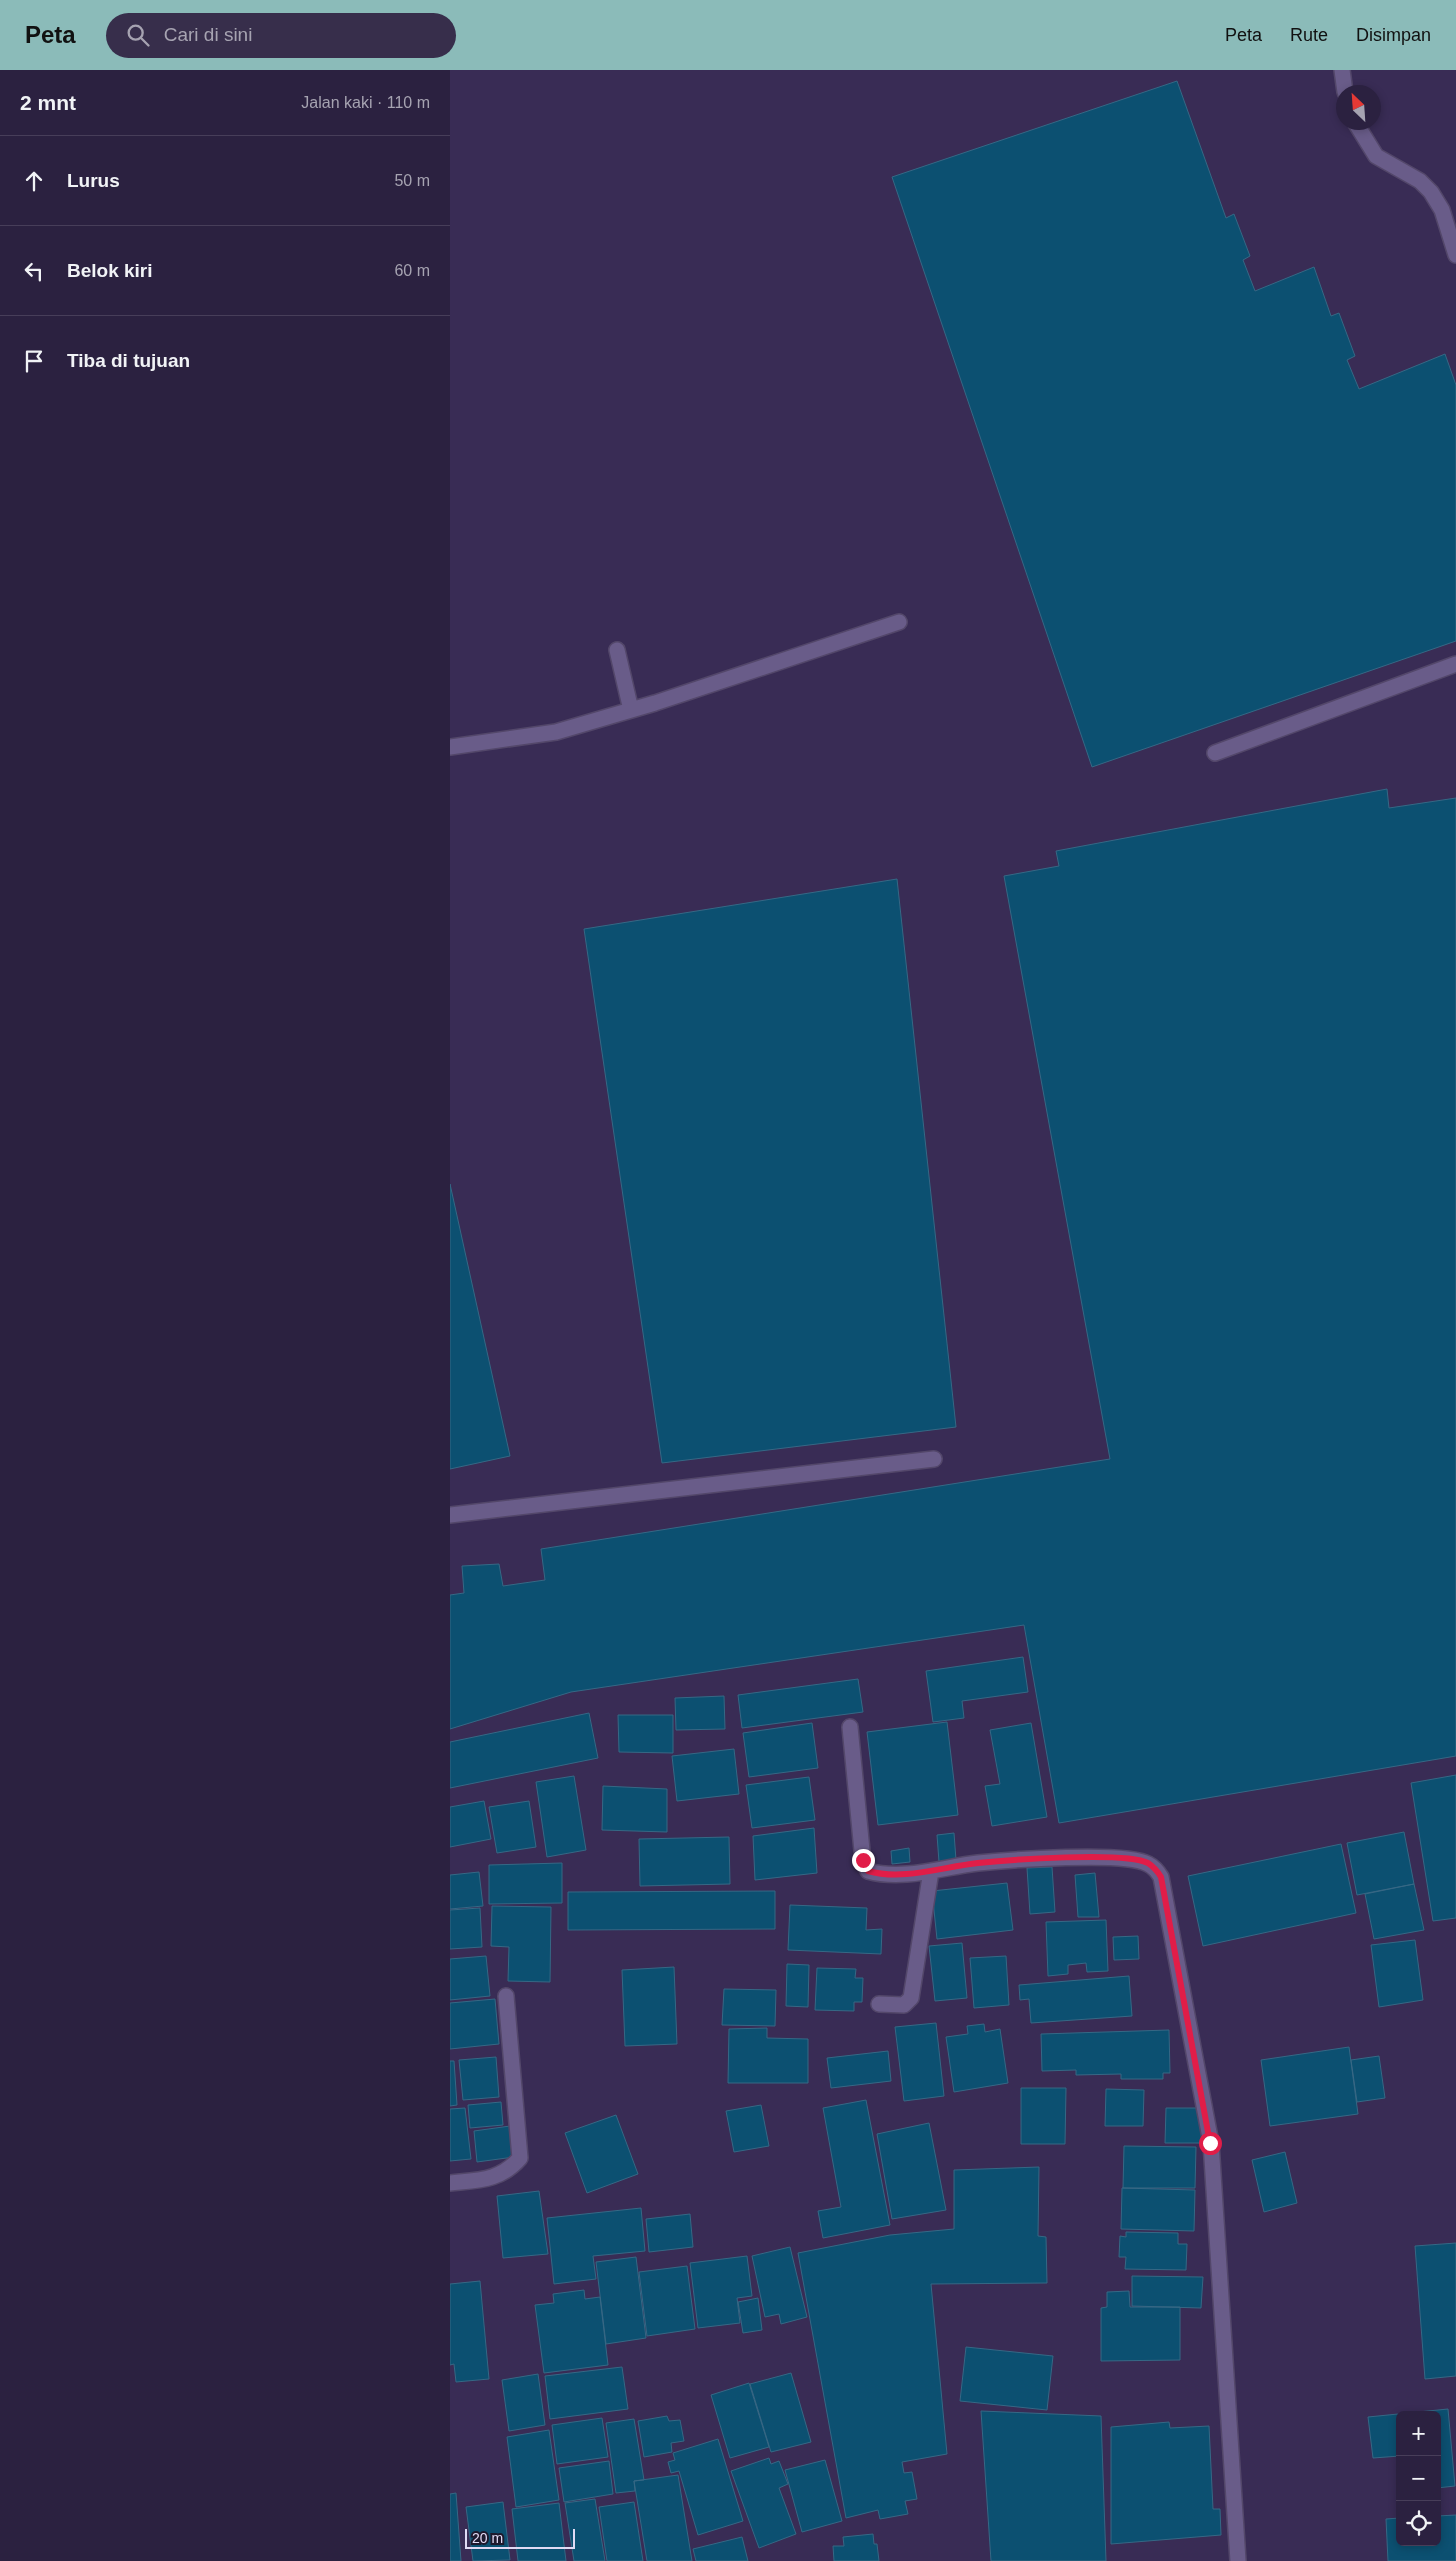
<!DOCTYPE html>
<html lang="id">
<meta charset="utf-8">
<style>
body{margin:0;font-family:Arial,sans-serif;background:#372e4b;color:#f1f3f6}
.controls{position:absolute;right:15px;bottom:15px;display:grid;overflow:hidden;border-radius:8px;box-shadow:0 2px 8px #0003}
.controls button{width:45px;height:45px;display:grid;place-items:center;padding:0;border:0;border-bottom:1px solid #473e59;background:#2b2140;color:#f1f3f6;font:25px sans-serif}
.compass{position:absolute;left:886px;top:15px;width:45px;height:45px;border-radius:50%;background:#2b2140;box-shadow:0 2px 8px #0003;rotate:335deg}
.scale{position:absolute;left:15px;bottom:12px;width:110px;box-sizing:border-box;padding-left:5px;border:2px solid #e0daf4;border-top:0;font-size:14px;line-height:18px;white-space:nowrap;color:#e0daf4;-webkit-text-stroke:4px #1e192c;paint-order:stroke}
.stop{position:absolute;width:15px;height:15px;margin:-11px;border:4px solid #e11d48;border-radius:50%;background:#fff}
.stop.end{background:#e11d48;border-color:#fff;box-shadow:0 1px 5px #0008}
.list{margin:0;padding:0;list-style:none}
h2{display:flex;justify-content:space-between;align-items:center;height:65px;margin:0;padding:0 20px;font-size:21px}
h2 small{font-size:16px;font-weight:400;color:#a6a3b1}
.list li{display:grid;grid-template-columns:32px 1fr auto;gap:15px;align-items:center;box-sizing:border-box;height:90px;padding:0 20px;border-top:1px solid #473e59}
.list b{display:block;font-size:19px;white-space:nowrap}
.list em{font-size:16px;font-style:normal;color:#a6a3b1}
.icon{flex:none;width:28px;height:28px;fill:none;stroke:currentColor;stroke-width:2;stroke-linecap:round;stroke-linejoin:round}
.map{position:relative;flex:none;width:1006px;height:2491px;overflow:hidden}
header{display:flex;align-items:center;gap:30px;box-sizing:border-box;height:70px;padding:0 25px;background:#8bbbb9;color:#111}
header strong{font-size:24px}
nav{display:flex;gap:28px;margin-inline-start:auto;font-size:18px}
.search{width:350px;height:45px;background:#372e4b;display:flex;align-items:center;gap:12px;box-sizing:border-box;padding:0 18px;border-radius:28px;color:#a6a3b1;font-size:19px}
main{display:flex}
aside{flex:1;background:#2b2140}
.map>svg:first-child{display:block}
.building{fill:#0c5071;stroke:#366885}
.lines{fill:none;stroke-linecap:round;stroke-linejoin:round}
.lane-casing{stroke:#53476a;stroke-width:18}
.street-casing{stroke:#53476a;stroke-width:18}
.lane{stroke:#695c89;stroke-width:15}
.street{stroke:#695c89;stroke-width:15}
.route{stroke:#e11d48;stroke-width:6}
</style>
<header>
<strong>Peta</strong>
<div class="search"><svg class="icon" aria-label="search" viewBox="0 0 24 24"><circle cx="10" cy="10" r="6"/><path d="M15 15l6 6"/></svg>Cari di sini</div>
<nav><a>Peta</a><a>Rute</a><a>Disimpan</a></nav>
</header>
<main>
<aside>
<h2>2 mnt<small>Jalan kaki · 110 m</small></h2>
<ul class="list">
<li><svg class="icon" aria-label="ahead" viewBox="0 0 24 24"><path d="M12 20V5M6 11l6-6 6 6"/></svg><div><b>Lurus</b></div><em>50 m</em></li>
<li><svg class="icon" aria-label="left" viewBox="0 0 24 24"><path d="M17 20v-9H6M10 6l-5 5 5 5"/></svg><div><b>Belok kiri</b></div><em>60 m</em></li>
<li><svg class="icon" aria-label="arrive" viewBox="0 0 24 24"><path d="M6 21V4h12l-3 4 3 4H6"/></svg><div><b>Tiba di tujuan</b></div></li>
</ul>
</aside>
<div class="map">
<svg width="1006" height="2491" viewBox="0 0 1006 2491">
<rect width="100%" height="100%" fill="#392c55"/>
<!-- building -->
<path class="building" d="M727,11L776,148L784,144L800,186L793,190L805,221L864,197L881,246L889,243L905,286L897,290L909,319L995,284L1006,315V571L642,697L442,107Z
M937,719L939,738L1006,728V1686L609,1753L574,1555L121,1622L0,1659V1525L14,1523L12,1496L49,1494L53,1516L95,1510L91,1479L660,1389L554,806L609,796L606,781Z
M447,809L506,1357L212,1393L134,859Z
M0,1114L60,1386L0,1399Z
M573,1587L578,1622L512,1631L514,1648L483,1652L476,1601Z
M408,1609L413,1642L292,1658L288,1625Z
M274,1626L275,1659L226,1660L225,1628Z
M139,1643L148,1688L0,1718V1672Z
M168,1645H223V1683L169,1682Z
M497,1652L508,1745L428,1755L417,1662Z
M362,1653L368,1698L299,1707L293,1663Z
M581,1653L597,1747L542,1756L535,1716L550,1714L540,1660Z
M284,1679L289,1724L227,1731L222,1686Z
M1006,1705V1848L983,1851L961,1713Z
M124,1706L136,1780L97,1787L86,1712Z
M359,1707L365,1750L302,1758L296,1715Z
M153,1716L217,1719V1762L152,1760Z
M34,1731L41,1769L0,1777V1737Z
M79,1731L86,1777L47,1783L39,1737Z
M364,1758L367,1803L305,1810L303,1766Z
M954,1762L964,1814L907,1825L897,1773Z
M504,1763L506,1790L489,1792L487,1765Z
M279,1767L280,1814L190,1816L189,1769Z
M891,1774L906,1843L753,1876L738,1806Z
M459,1778L460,1792L442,1794L441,1781Z
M112,1793V1833L39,1834V1795Z
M602,1797L605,1842L580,1844L577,1798Z
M29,1802L33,1836L0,1839V1805Z
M645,1803L649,1847H628L625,1805Z
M557,1813L563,1860L487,1869L482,1821Z
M964,1814L974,1860L924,1869L915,1824Z
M325,1821V1859L118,1860V1822Z
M340,1835L417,1838L416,1860L432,1859L431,1884L338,1880Z
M42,1836L101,1837L100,1912L58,1911L59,1877L41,1876Z
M30,1838L32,1877L0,1879V1840Z
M656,1850L658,1901L637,1902L636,1893L618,1895V1904L598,1906L596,1852Z
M688,1866L689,1889L664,1890L663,1867Z
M965,1870L973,1930L929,1937L921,1875Z
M512,1873L517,1928L485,1931L479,1876Z
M36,1886L40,1926L0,1930V1889Z
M556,1886L559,1935L524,1938L520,1888Z
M337,1894L359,1895L358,1937L336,1936Z
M224,1897L227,1974L175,1976L172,1900Z
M367,1898L406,1899L405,1908H413L412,1932H404V1941L365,1940Z
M679,1906L682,1946L581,1953L579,1929L570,1930L569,1915Z
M274,1919L326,1920L325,1956L272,1955Z
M45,1929L49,1974L0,1979V1933Z
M486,1953L494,2026L454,2031L445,1957Z
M534,1954L535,1962L550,1959L558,2013L504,2022L496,1967L518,1964L517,1956Z
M317,1958V1968L358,1969V2013H278L279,1959Z
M719,1960L720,2003H713V2009H671V2004L626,2005V2000L592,2001L591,1964Z
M899,1977L908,2044L820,2056L811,1990Z
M438,1981L441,2011L381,2018L377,1988Z
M929,1986L935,2028L907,2032L901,1990Z
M46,1987L49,2027L13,2030L9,1990Z
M0,1991H4L7,2035L0,2036Z
M571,2018H616L615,2074H571Z
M656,2019L694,2020L693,2056H655Z
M416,2030L440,2155L373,2168L368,2141L391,2137L373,2038Z
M51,2032L53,2055L20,2058L18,2035Z
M311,2035L319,2076L284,2082L276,2041Z
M15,2038L21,2089L0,2091V2039Z
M716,2038H752V2073H715Z
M166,2045L188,2104L137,2123L115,2063Z
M479,2053L496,2140L442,2149L427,2064Z
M60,2056L64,2087L27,2092L24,2061Z
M674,2076L746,2077L745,2118H673Z
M835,2082L847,2133L814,2142L802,2090Z
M589,2097L588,2166L596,2167L597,2213L481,2214L497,2384L452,2392L454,2403L462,2402L467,2429L455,2431L458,2444L430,2449L428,2440L396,2448L348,2183L440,2165L504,2159V2100Z
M672,2118L745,2120L744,2161L671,2159Z
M89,2121L98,2184L53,2188L47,2126Z
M191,2138L195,2181L143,2186L146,2209L104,2214L97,2148Z
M240,2144L243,2177L199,2182L196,2149Z
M676,2162L728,2163V2174H737L736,2200L675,2199L676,2187H669L670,2166L676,2167Z
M1006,2173V2306L975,2309L965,2176Z
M340,2177L357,2247L331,2254L329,2244L315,2247L302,2186Z
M297,2186L302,2226L287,2228L290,2253L248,2258L240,2193Z
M186,2187L196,2268L156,2274L146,2192Z
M237,2196L245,2259L197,2266L189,2202Z
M682,2206L753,2207L751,2238L682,2236Z
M30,2211L39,2309L6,2312L4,2294L0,2295V2214Z
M134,2220L135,2229L150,2227L158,2295L94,2303L85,2235L104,2233L103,2224Z
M679,2221L680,2237H730V2290L651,2291V2238L657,2237V2222Z
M308,2228L312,2260L293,2263L288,2232Z
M516,2277L603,2286L597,2340L510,2331Z
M172,2297L178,2339L100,2349L95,2306Z
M341,2303L361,2372L321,2382L300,2314Z
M88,2304L95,2355L59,2361L52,2310Z
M299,2313L319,2377L280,2388L261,2325Z
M998,2339L1005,2416L987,2418V2345H950V2386L923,2388L918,2347Z
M531,2341L651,2346L656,2491H541Z
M217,2346L219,2351L230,2350L234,2371L221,2373L222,2382L194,2387L188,2351Z
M152,2348L158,2387L107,2394L102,2355Z
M184,2349L194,2410L184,2411L185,2421L166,2423L156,2353Z
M719,2352L720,2358L759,2356L763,2439H770L771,2465L661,2474V2357Z
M99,2360L109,2430L66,2437L57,2367Z
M268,2369L293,2451L248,2465L229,2401L221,2403L218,2392L225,2390L223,2383Z
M319,2388L321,2394L329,2391L338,2414L329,2418L346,2464L309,2478L281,2401Z
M375,2390L392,2451L352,2462L335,2400Z
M159,2391L163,2424L114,2432L109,2398Z
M228,2405L242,2491H197L184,2411Z
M6,2423L11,2491H0V2424Z
M145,2429L155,2491H124L115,2433Z
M53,2432L60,2490L23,2491L16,2437Z
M184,2432L193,2491H157L149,2437Z
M109,2433L116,2491H68L62,2439Z
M1006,2445V2491H938L936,2449L950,2448V2472H987V2446Z
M423,2464L424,2474H427L429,2491H384L383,2476H394L393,2467Z
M292,2467L298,2491H246L243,2479Z"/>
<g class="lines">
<defs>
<path id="lane" d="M892,0L895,22
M905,52L926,86L970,111L981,122L992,140L1006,185
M765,683L1006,594
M0,1445L484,1389"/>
<path id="street" d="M167,580L181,640
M0,677L106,662L205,633L449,552
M400,1657L413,1791L418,1801C453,1811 493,1797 528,1793C558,1790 676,1781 698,1794C704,1797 708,1802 711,1807L761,2073L788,2491
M429,1934L454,1935L461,1928L481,1801
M0,2113C29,2110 50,2111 70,2088L56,1926"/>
</defs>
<!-- lane casing -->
<use href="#lane" class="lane-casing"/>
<!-- street casing -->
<use href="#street" class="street-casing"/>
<!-- lane -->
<use href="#lane" class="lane"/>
<!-- street -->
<use href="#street" class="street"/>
</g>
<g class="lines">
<!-- route -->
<path class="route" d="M413,1790L418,1801C453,1811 492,1797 528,1793C558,1790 675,1781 698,1793C704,1797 708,1802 711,1807L760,2073"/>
</g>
</svg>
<div class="controls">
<button>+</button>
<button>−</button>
<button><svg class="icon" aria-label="locate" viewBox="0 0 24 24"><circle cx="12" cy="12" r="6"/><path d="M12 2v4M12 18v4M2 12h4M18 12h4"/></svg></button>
</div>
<svg class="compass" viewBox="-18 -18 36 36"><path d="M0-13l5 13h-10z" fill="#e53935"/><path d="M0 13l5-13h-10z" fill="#a6a3b1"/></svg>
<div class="scale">20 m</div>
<div class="stop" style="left:760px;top:2073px"></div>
<div class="stop end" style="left:413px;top:1790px"></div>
</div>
</main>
